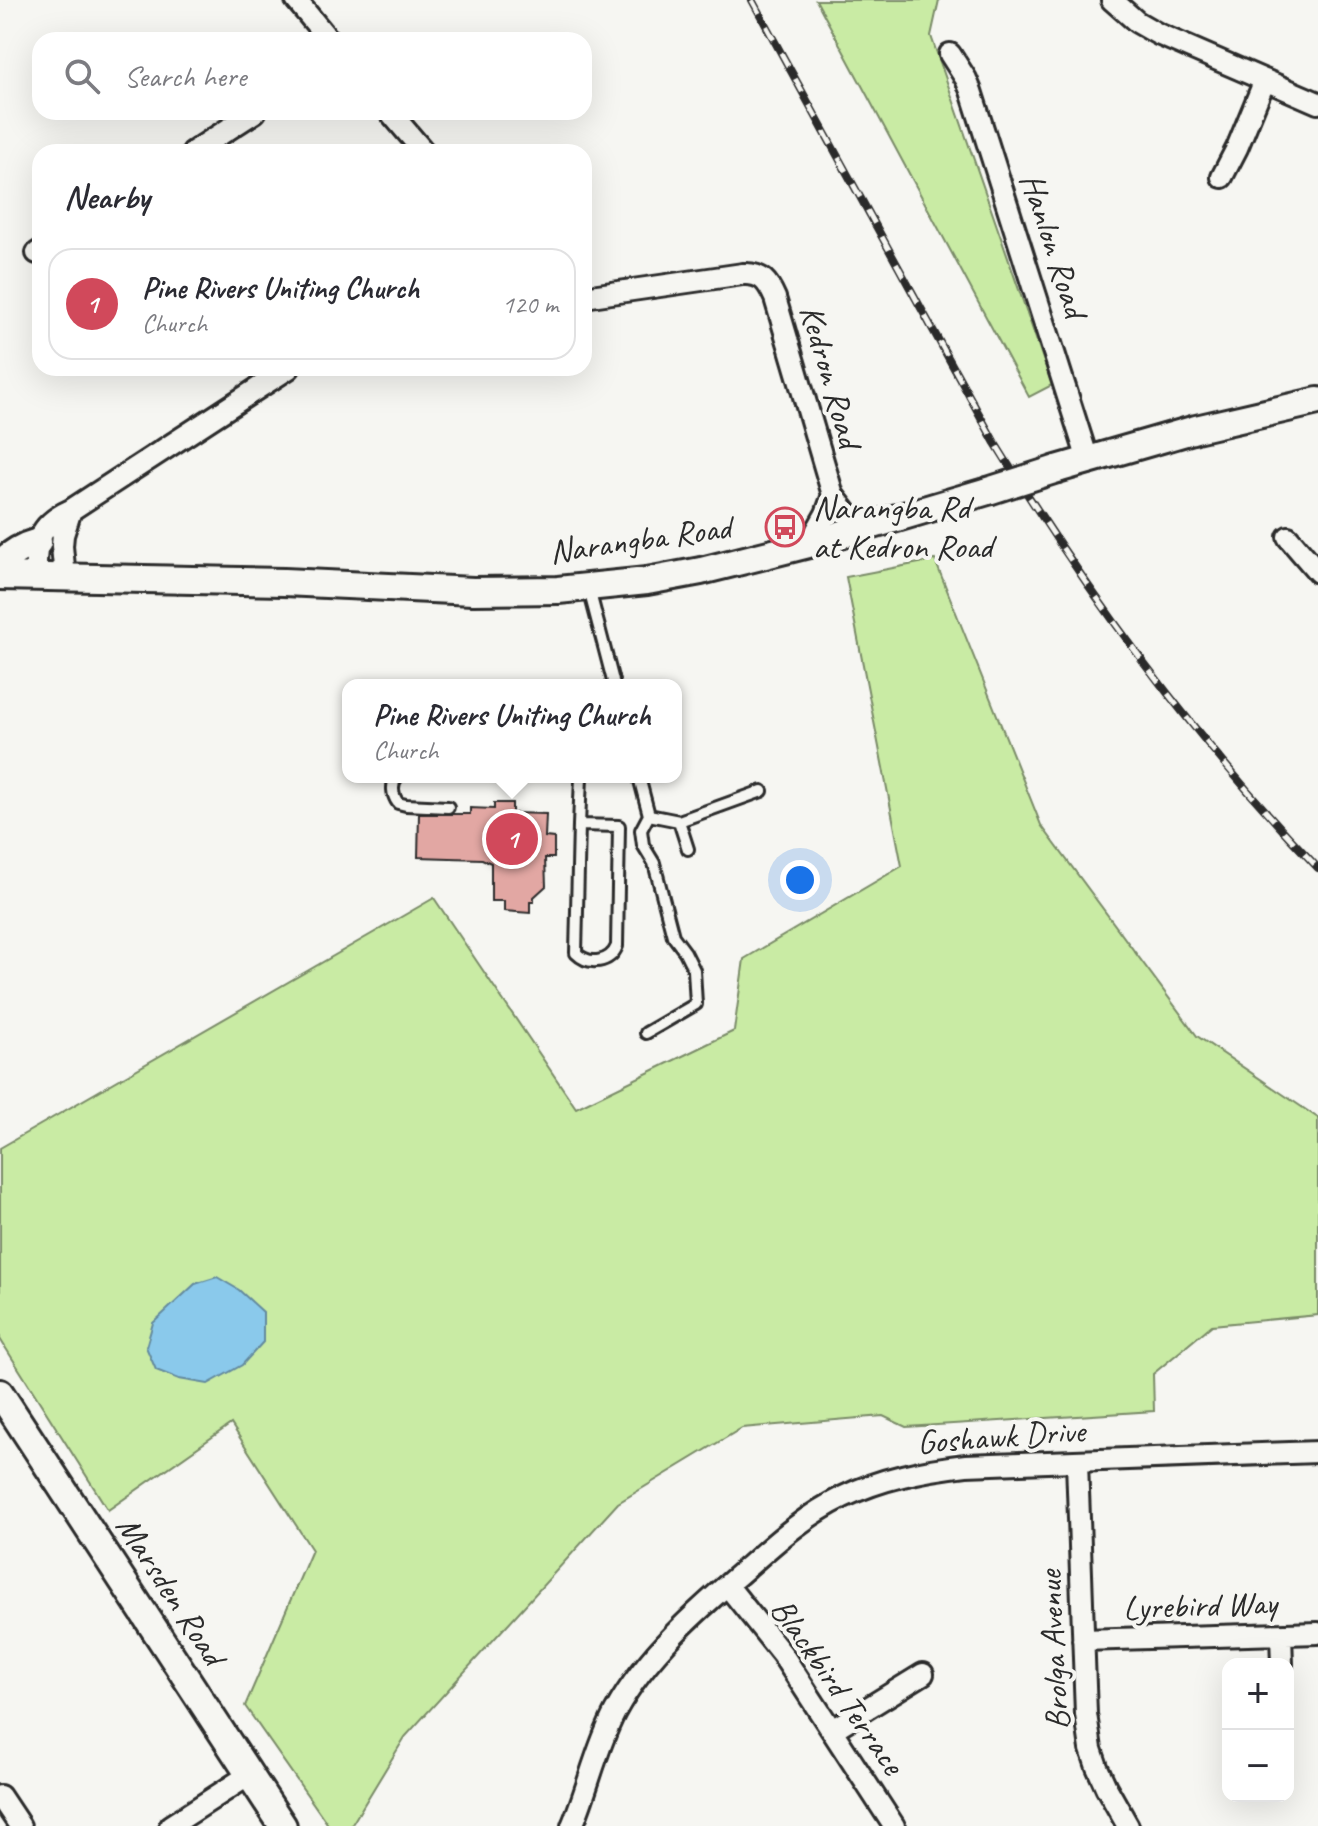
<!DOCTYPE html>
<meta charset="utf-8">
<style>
body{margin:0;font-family:Caveat,sans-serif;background:#f2f2f3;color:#2b2b33}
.controls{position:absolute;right:24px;bottom:24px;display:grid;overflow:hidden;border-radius:16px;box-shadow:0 8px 32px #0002}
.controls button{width:72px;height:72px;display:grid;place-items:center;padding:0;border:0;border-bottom:2px solid #e1e1e2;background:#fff;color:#2b2b33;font:40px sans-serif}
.you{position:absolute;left:800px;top:880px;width:28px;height:28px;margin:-20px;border:6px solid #fff;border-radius:50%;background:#1a73e8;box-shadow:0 0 0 12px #1a73e833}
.badge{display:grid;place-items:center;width:52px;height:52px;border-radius:50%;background:#d1495b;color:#fff;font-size:26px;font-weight:700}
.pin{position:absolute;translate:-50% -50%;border:4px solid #fff;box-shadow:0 2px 8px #0006}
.popup{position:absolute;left:342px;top:679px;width:340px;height:104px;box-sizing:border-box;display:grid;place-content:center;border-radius:16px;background:#fff;filter:drop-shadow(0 2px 6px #0005);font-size:26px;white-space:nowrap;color:#7c7c81}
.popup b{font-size:30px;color:#2b2b33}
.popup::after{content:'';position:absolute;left:50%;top:100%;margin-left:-16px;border:16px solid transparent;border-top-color:#fff}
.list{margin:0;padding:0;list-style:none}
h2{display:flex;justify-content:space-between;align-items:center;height:104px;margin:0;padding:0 32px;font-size:34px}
h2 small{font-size:26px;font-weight:400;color:#7c7c81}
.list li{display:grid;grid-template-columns:52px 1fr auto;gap:24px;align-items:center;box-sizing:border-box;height:112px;margin:0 16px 16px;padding:0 16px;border:2px solid #e1e1e2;border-radius:24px}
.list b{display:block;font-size:30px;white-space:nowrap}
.list p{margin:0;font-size:26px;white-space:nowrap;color:#7c7c81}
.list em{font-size:26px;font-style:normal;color:#7c7c81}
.icon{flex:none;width:44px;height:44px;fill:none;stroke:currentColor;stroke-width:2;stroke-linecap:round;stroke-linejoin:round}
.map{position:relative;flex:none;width:1318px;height:1826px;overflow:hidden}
.search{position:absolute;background:#fff;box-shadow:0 8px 32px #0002;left:32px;top:32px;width:560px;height:88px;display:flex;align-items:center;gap:20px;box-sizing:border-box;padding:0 28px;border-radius:24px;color:#7c7c81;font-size:30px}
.panel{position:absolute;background:#fff;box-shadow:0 8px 32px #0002;left:32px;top:144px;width:560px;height:232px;border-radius:24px}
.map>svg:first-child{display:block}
.green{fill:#c9eba4;stroke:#7a8b68;stroke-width:2}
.water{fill:#8ac9eb;stroke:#648a9e;stroke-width:2}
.building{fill:#e2a7a3;stroke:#2b2b2b;stroke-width:2}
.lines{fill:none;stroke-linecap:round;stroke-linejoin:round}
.lane-casing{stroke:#2b2b2b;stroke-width:16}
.street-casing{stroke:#2b2b2b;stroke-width:26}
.secondary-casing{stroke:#2b2b2b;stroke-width:32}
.lane{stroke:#f6f6f2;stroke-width:10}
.street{stroke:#f6f6f2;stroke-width:20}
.secondary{stroke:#f6f6f2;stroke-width:26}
.rail-casing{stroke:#2b2b2b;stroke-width:8}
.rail{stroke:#f6f6f2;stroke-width:5;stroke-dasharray:15;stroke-linecap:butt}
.secondary-bridge-casing{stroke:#2b2b2b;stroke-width:32;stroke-linecap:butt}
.secondary-bridge{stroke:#f6f6f2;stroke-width:26}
.labels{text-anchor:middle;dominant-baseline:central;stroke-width:8;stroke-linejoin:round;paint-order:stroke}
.street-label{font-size:34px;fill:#2b2b2b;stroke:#f6f6f2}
.poi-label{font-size:34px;fill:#2b2b2b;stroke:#f6f6f2;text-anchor:start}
</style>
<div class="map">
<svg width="1318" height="1826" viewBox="0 0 1318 1826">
<rect width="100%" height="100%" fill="#f6f6f2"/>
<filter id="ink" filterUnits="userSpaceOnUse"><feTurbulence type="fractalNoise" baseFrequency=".0125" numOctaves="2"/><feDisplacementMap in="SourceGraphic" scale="16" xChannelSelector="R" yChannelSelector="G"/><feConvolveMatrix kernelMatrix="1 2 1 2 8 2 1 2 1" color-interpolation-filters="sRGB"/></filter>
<g filter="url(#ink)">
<!-- green -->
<path class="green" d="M816,0H939L931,36L1052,385L1029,397Z
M935,560L1041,825L1197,1036L1318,1118V1315L1212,1325L1153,1374L1154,1411L906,1427L883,1416L742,1428L618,1503L405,1737L351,1826H329L245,1706L312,1550L231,1424L108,1510L0,1339V1148L434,898L576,1108L734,1031L744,959L902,866L846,577Z"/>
<!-- water -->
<path class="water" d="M217,1277L239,1290L263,1312V1342L242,1365L208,1384L179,1379L156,1370L146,1347L153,1323L195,1284Z"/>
<!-- building -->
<path class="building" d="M494,803H512V813L546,814L545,837L554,838V858H545L546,886L534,897V902H530V913L504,911V901H491V863L482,859L418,857L419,814H470V808L494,809Z"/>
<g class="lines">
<defs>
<path id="lane" d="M589,589L614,685
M397,777C391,784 392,795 398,803L406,805L448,807
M639,777L649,815L641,830L643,845L654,863L673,936L685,952L694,970L696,1004L646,1033
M649,815L679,821L688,849
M679,821L762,791
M579,825L576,953C589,966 610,963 617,946L619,826L579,825L581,777"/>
<path id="street" d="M296,0L329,40
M1112,0L1137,22L1158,34L1318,103
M950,54L966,79L971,91L1088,460
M390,112L424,152
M193,152L255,112
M1222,177L1237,148L1265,80
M37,253L40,251
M584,297L743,274C762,273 768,282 775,298L833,495L847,513L863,528
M1288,537L1318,572
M809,544L826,514L833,495
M36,577C35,544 37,525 71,510L289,368
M65,578L62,546L63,535L71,510
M1077,1462L1086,1714L1091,1749L1097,1767L1106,1787L1128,1826
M727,1585L782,1654L894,1826
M1281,1635L1282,1664
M1083,1640L1318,1633
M832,1730L923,1674
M0,1796L20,1826
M170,1826L249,1775
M572,1826C588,1789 596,1748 615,1712C647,1653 700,1608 750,1565C779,1539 808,1514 843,1497C882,1478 924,1470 966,1465L1318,1452"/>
<path id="secondary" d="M1057,469L1196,429L1318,401
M0,564C10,554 23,546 38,542
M0,576L284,582L473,591L558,590L647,581L701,571L809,544L988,491
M0,1393L283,1826"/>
</defs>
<!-- lane casing -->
<use href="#lane" class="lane-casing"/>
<!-- street casing -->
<use href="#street" class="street-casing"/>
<!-- secondary casing -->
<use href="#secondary" class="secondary-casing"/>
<!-- lane -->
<use href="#lane" class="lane"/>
<!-- street -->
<use href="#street" class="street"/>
<!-- secondary -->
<use href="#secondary" class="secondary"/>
<defs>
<path id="rail" d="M752,0L995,443C1090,597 1193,737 1318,868"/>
</defs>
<!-- rail casing -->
<use href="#rail" class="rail-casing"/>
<!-- rail -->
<use href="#rail" class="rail"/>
<defs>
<path id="secondary-bridge" d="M988,491L1057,469"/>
</defs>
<!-- secondary-bridge casing -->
<use href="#secondary-bridge" class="secondary-bridge-casing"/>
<!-- secondary-bridge -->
<use href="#secondary-bridge" class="secondary-bridge"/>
</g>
</g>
<!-- icons -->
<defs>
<symbol id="bus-ring" viewBox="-11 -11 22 22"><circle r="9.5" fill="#f6f6f2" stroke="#d1495b" stroke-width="1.5"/><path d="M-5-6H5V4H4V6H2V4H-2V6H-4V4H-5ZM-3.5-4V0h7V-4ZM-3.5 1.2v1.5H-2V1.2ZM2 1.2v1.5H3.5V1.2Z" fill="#d1495b"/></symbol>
</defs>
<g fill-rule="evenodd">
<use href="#bus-ring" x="763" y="505" width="44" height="44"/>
</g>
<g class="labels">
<!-- street labels -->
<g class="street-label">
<text transform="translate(1054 245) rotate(72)">Hanlon Road</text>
<text transform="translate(831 376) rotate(74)">Kedron Road</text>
<text transform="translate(640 539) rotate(-8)">Narangba Road</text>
<text transform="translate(1001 1436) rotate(-4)">Goshawk Drive</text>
<text transform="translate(171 1590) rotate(57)">Marsden Road</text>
<text transform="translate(1200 1605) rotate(-2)">Lyrebird Way</text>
<text transform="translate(1053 1650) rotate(-93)">Brolga Avenue</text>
<text transform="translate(838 1686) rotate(55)">Blackbird Terrace</text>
</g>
<!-- poi labels -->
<g class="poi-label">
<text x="813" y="507">Narangba Rd<tspan x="813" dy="39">at Kedron Road</tspan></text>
</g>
</g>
</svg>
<div class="controls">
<button>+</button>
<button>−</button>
</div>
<div class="you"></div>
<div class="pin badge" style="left:512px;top:839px">1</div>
<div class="popup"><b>Pine Rivers Uniting Church</b>Church</div>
<div class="search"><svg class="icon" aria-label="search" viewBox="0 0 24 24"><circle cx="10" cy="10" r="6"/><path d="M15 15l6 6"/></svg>Search here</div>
<section class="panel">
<h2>Nearby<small></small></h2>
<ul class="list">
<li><span class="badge">1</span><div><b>Pine Rivers Uniting Church</b><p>Church</p></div><em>120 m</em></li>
</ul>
</section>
</div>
